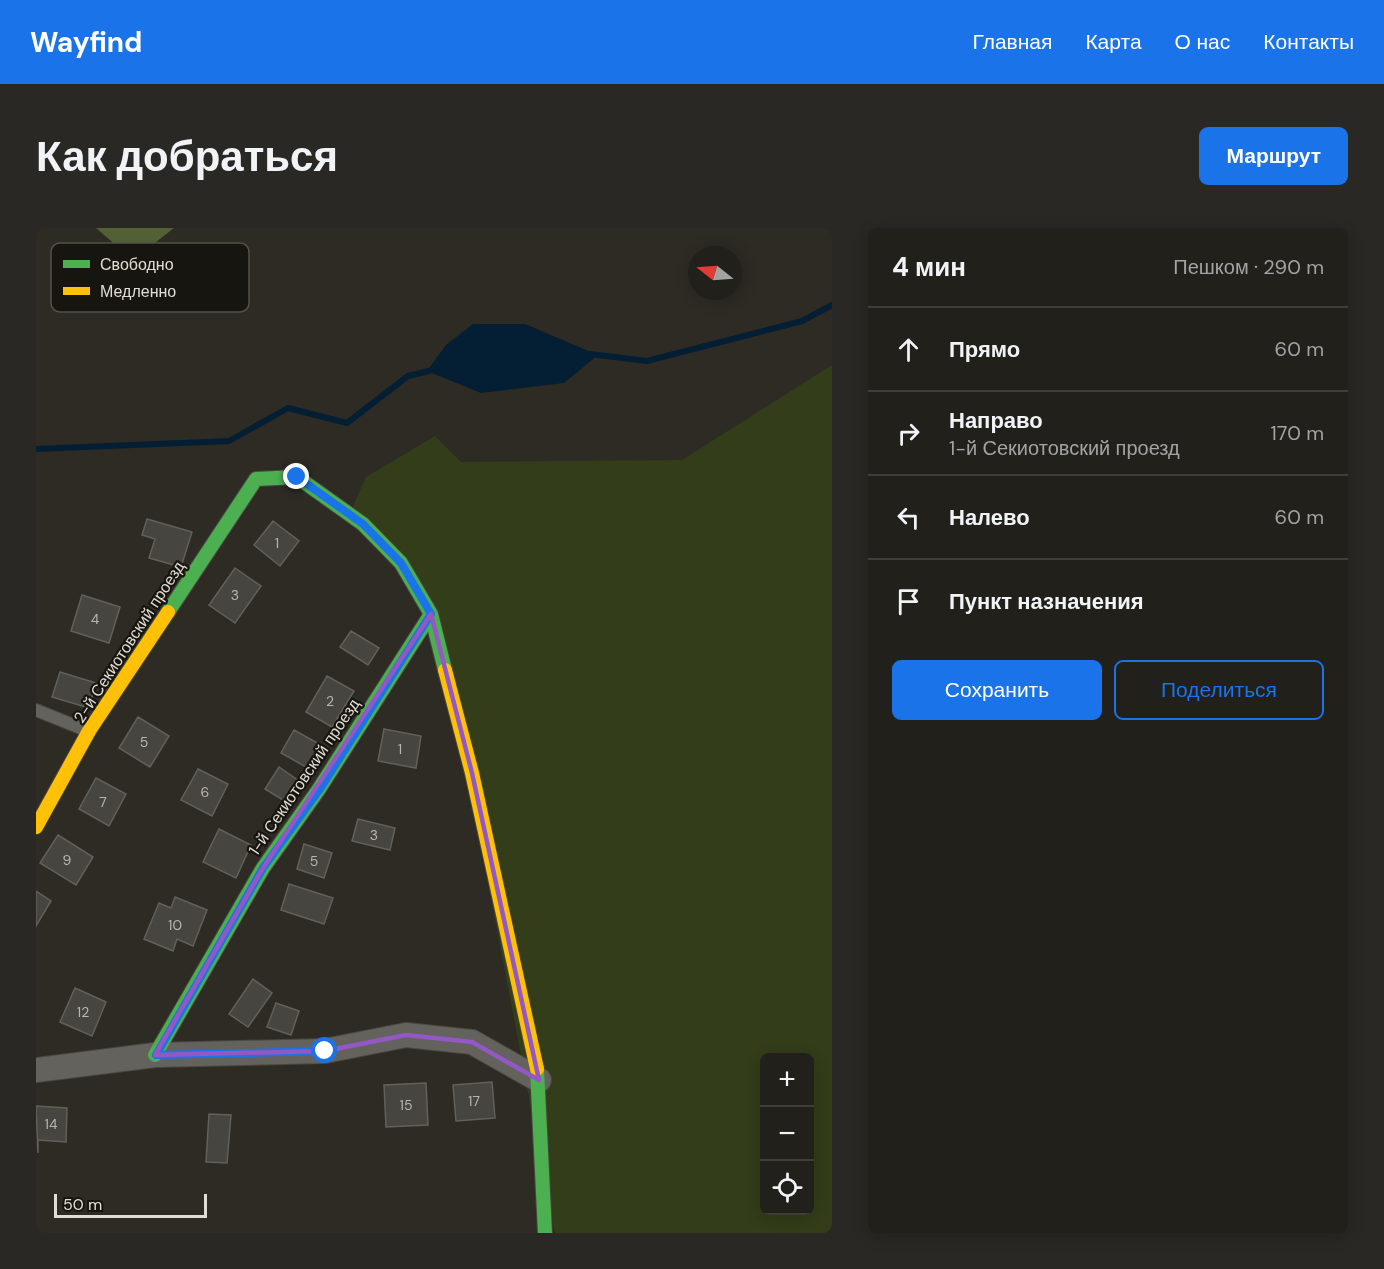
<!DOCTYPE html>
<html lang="ru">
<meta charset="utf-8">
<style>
body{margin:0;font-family:"DM Sans",sans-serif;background:#2a2824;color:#f1f3f6}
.controls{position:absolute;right:18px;bottom:18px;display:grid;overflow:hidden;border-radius:9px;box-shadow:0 3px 15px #0003}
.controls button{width:54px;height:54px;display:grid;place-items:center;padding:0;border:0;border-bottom:2px solid #3f3e3a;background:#22201b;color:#f1f3f6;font:30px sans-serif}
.compass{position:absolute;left:652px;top:18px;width:54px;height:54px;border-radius:50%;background:#22201b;box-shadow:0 3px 15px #0003;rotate:287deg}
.scale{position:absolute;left:18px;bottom:15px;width:153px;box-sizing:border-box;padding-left:6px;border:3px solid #e0ddd5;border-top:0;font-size:16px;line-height:21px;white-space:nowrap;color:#e0ddd5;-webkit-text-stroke:4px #17150f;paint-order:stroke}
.stop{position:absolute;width:18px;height:18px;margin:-14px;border:4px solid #1a73e8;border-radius:50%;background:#fff}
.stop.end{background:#1a73e8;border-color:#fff;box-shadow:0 2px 6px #0008}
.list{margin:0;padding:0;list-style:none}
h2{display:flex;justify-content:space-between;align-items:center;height:78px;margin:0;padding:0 24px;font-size:26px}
h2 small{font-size:20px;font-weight:400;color:#a2a3a3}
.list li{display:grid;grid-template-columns:39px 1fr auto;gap:18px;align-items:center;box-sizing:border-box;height:84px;padding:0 24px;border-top:2px solid #3f3e3a}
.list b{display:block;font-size:22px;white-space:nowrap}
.list p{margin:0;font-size:20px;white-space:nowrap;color:#a2a3a3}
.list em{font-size:20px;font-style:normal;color:#a2a3a3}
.actions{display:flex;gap:12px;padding:18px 24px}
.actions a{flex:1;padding:14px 0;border:2px solid #1a73e8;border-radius:9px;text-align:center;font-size:21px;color:#1a73e8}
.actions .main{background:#1a73e8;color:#fff}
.icon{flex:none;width:33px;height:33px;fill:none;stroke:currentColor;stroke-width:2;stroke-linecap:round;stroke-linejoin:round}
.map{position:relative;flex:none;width:796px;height:1005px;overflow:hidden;border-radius:9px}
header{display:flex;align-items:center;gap:36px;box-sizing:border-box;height:84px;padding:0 30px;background:#1a73e8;color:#fff}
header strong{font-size:28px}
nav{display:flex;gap:33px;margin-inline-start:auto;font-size:21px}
.intro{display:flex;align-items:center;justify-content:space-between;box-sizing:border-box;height:144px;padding:0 36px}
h1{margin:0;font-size:42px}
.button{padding:15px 27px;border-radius:9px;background:#1a73e8;color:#fff;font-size:21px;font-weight:700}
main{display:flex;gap:36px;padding:0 36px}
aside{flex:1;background:#22201b;border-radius:9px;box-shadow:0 3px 15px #0003}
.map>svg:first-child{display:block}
.green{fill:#333d19;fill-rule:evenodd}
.forest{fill:#536035}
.water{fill:#041e33}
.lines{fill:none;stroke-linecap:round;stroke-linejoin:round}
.stream{stroke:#041e33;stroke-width:6}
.building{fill:#47453f;stroke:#62605a;stroke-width:1.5}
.lane-casing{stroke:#494742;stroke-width:14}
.street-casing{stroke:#494742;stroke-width:26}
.fast-casing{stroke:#494742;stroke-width:16}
.slow-casing{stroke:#494742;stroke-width:16}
.lane{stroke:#64625d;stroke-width:12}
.street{stroke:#64625d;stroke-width:24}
.fast{stroke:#4caf50;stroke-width:14}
.slow{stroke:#ffc107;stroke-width:14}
.route{stroke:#1a73e8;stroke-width:8}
.marked{fill:none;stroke:#9458c4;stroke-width:4.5;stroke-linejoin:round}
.labels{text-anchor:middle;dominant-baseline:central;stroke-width:4.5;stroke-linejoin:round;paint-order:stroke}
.number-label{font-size:14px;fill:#bab7b0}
.street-label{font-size:16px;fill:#e0ddd5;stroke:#17150f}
.key{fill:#17150f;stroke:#53514a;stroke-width:1.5}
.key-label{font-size:16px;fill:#e0ddd5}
</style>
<header>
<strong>Wayfind</strong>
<nav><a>Главная</a><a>Карта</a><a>О нас</a><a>Контакты</a></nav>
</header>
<div class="intro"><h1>Как добраться</h1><a class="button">Маршрут</a></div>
<main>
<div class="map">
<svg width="796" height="1005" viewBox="0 0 796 1005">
<rect width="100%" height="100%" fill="#2d2b24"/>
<!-- green -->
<path class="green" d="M796,137V1005H519L400,383L317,278L330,249L399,208L425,234L646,232ZM728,830H774V982H728Z"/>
<!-- forest -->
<path class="forest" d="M60,0H138L97,32Z"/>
<!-- water -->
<path class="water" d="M437,96H489L562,127L528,155L445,165L391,143L410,117Z"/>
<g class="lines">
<!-- stream -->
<path class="stream" d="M554,126L611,133L766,93L796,77
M0,221L193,213L252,180L311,195L372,148L397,142"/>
</g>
<!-- building -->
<path class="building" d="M111,291L156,304L145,339L113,330L119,311L106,307Z
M237,293L263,313L244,338L218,317Z
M199,340L225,358L199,395L173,377Z
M46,367L84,379L73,415L35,403Z
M315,403L343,420L332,437L304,419Z
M24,444L60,455L53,480L16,469Z
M291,448L318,463L296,499L270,484Z
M102,489L133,508L114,539L83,520Z
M348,501L385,508L380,540L342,533Z
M258,502L292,521L279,544L245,525Z
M243,539L263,553L250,574L229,561Z
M162,541L192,556L176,588L145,572Z
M60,550L90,566L73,598L43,581Z
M322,591L359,600L354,622L316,613Z
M183,601L215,617L200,650L167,634Z
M22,607L57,629L40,657L4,635Z
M268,616L296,625L288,650L261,641Z
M253,656L297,670L288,696L245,682Z
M0,663L15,673L0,698Z
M139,669L171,682L157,718L141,711L137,723L108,711L123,675L135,680Z
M217,751L236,765L212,799L193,786Z
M39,760L70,774L56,808L24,794Z
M240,775L263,783L255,807L231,799Z
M456,854L459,890L420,893L417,857Z
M390,855L392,897L350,899L348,857Z
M0,878L31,880L30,914L2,912V925Z
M173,886L195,887L191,935L170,934Z"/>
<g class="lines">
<defs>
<path id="lane" d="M0,482L52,503"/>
<path id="street" d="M0,842L119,827L289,823L370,807L436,814L503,852"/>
<path id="fast" d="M132,384L220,251L261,249L327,296L365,335L395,386L409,442
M119,827L227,640L283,561L395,386
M501,841L509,1005"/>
<path id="slow" d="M409,442L436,545L501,841
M0,599L53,503L132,384"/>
</defs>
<!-- lane casing -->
<use href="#lane" class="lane-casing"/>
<!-- street casing -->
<use href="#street" class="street-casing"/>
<!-- fast casing -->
<use href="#fast" class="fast-casing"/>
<!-- slow casing -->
<use href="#slow" class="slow-casing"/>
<!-- lane -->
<use href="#lane" class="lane"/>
<!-- street -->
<use href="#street" class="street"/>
<!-- fast -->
<use href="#fast" class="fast"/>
<!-- slow -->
<use href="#slow" class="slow"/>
</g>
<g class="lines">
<!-- route -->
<path class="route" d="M261,249L327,296L365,335L395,386L284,561L227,640L120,827L289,823"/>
</g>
<!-- marked area -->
<path class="marked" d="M395,386L436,545L503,852L436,814L370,807L289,823L119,827L227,640Z"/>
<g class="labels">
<!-- number labels -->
<g class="number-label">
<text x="241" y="315">1</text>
<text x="199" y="367">3</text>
<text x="59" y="391">4</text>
<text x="294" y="473">2</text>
<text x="108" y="514">5</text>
<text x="364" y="521">1</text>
<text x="169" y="564">6</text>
<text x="67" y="574">7</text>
<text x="338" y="607">3</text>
<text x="31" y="632">9</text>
<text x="278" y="633">5</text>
<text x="139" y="697">10</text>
<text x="47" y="784">12</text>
<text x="438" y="873">17</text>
<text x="370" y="877">15</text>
<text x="15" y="896">14</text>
</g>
<!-- street labels -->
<g class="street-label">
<text transform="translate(93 414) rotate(-57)">2-й Секиотовский проезд</text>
<text transform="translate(268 549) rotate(-56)">1-й Секиотовский проезд</text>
</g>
</g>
<!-- legend -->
<rect x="15" y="15" width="198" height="69" rx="9" class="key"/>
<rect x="27" y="32" width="27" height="8" fill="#4caf50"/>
<rect x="27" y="59" width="27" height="8" fill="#ffc107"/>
<g class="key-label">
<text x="64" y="42">Свободно</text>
<text x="64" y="69">Медленно</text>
</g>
</svg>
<div class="controls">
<button>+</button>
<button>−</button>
<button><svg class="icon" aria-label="locate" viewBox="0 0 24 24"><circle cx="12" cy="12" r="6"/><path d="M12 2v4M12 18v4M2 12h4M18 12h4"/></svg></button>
</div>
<svg class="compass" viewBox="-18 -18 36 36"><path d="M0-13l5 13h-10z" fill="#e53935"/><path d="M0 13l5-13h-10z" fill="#a2a3a3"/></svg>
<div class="scale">50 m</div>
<div class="stop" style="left:289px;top:823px"></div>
<div class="stop end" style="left:261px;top:249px"></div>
</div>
<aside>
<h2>4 мин<small>Пешком · 290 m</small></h2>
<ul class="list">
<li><svg class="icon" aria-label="ahead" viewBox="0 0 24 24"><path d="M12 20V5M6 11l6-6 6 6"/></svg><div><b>Прямо</b></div><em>60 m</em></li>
<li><svg class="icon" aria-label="right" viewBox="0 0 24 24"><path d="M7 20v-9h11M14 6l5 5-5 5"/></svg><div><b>Направо</b><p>1-й Секиотовский проезд</p></div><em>170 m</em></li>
<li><svg class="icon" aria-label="left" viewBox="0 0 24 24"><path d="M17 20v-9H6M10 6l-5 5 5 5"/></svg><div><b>Налево</b></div><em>60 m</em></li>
<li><svg class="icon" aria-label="arrive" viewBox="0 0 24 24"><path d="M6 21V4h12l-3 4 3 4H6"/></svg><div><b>Пункт назначения</b></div></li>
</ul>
<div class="actions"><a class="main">Сохранить</a><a>Поделиться</a></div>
</aside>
</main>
